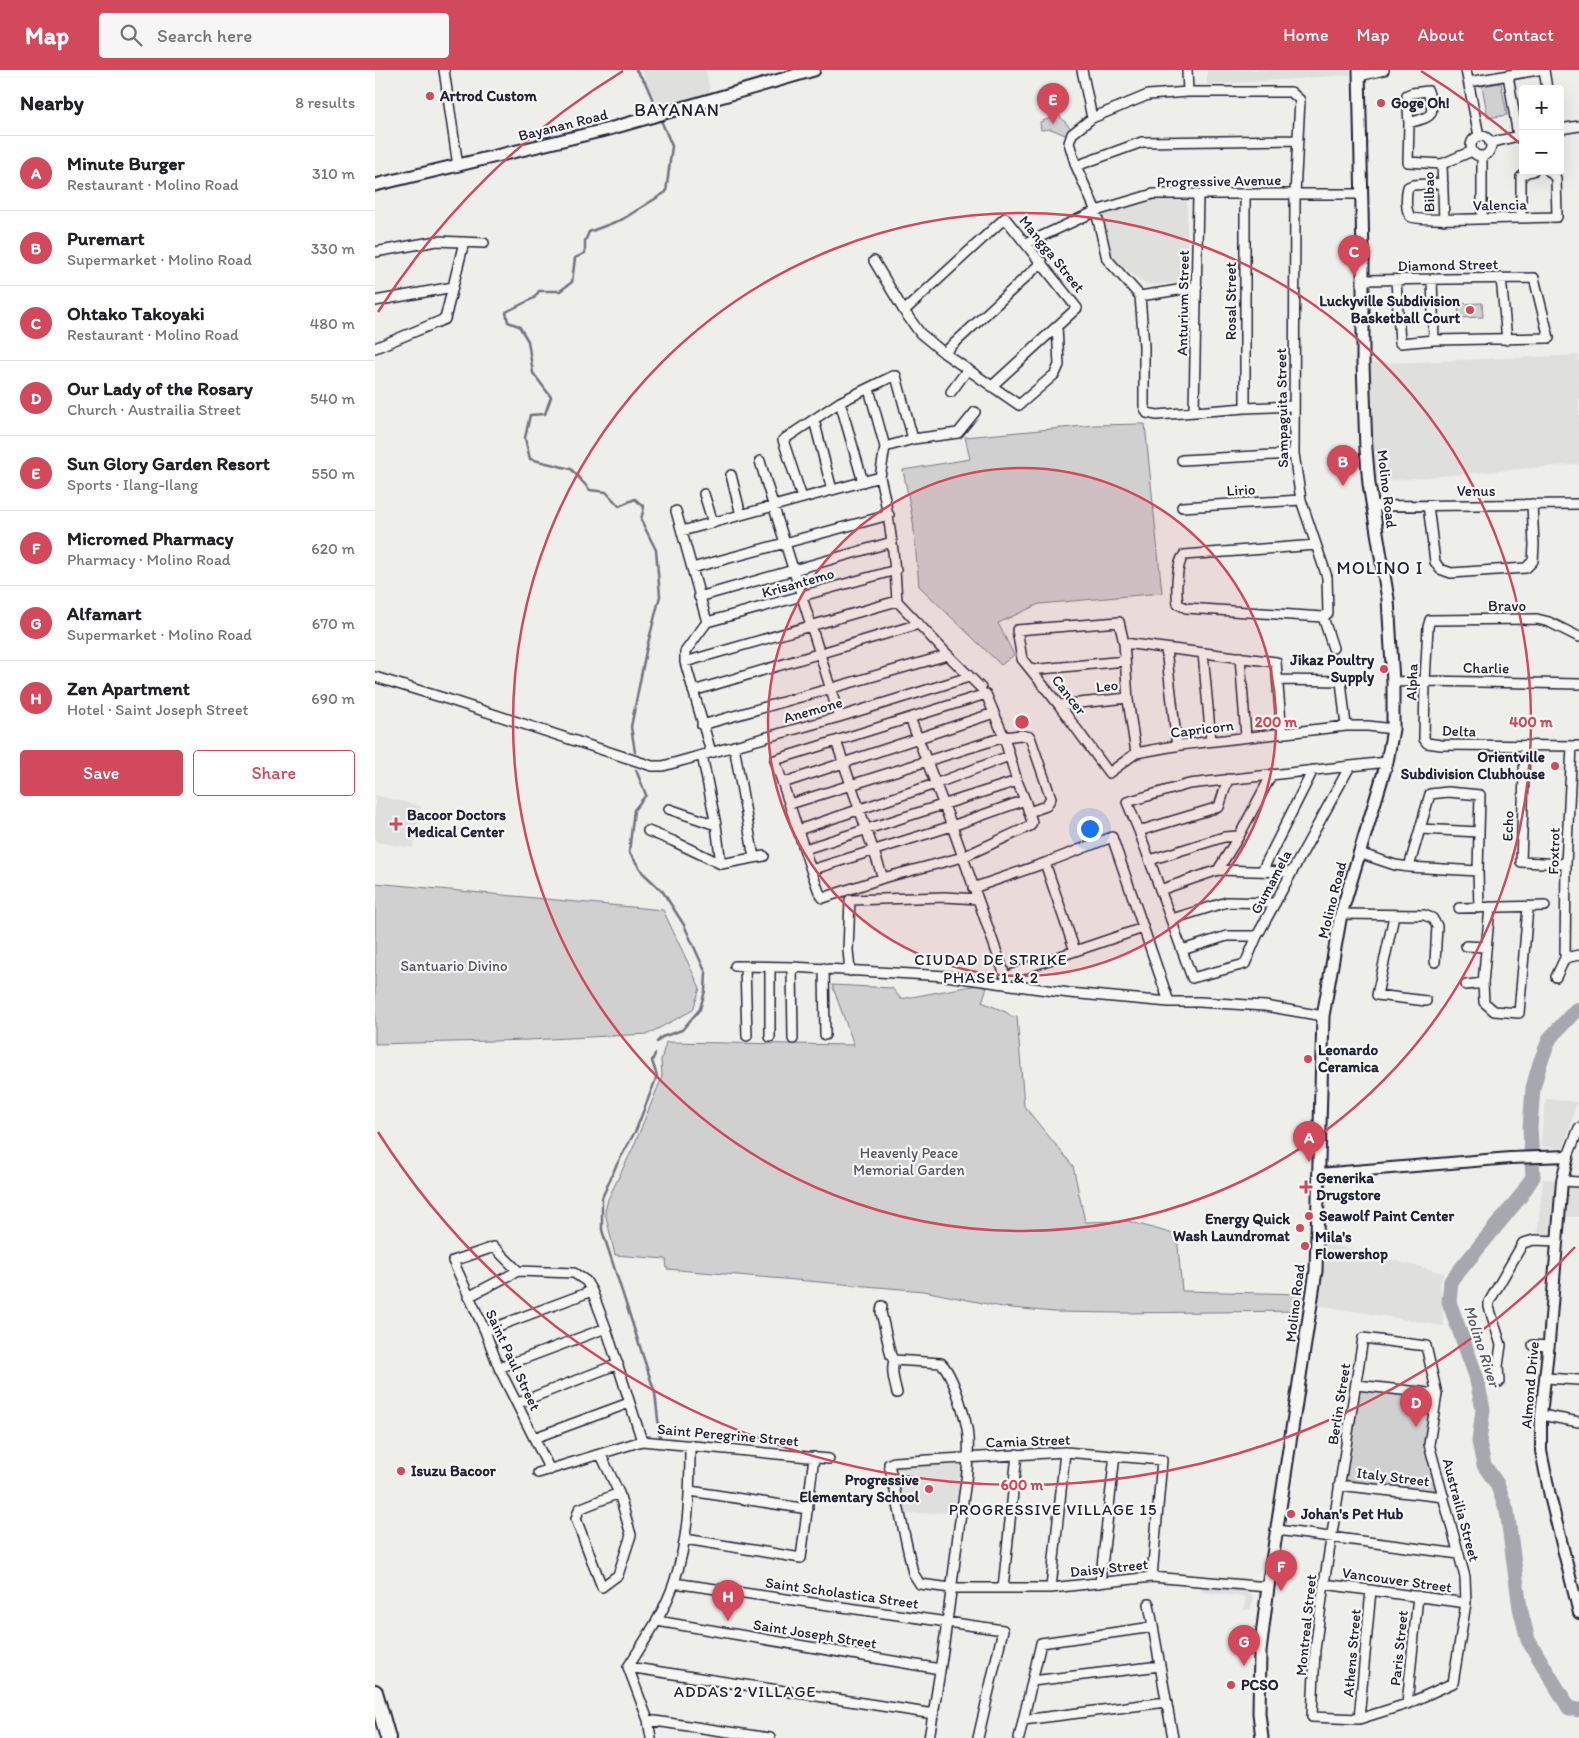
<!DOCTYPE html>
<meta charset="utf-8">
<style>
body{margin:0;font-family:Itim,sans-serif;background:#f6f6f6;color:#202124}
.controls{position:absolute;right:15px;top:15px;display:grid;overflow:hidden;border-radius:5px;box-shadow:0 5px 20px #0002}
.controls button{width:45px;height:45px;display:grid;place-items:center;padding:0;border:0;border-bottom:1px solid #e0e0e0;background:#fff;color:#202124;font:25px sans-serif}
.you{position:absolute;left:714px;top:758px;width:18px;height:18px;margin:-12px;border:4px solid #fff;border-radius:50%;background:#1a73e8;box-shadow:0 0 0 8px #1a73e833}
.badge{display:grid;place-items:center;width:32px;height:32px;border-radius:50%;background:#d1495b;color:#fff;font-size:16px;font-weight:700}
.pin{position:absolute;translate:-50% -41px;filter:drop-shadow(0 1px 2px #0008)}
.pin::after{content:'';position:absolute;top:26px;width:18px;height:15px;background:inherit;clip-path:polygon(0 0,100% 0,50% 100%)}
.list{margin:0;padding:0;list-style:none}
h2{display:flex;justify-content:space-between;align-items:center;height:65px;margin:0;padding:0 20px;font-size:21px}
h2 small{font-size:16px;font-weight:400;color:#757577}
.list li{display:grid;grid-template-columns:32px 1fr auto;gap:15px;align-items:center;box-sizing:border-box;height:75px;padding:0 20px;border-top:1px solid #e0e0e0}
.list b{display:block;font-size:19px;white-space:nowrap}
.list p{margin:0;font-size:16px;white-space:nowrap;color:#757577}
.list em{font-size:16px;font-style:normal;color:#757577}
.actions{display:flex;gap:10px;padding:15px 20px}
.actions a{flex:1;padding:11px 0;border:1px solid #d1495b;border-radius:5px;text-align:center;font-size:18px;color:#d1495b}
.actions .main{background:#d1495b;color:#fff}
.icon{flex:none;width:28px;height:28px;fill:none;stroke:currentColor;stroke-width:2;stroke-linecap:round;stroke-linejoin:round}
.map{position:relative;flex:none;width:1204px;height:1668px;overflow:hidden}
header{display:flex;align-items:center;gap:30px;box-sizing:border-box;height:70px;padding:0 25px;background:#d1495b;color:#fff}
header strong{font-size:24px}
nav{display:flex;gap:28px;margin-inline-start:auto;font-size:18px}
.search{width:350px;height:45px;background:#f6f6f6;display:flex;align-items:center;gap:12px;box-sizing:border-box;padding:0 18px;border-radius:5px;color:#757577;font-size:19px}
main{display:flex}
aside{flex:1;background:#fff}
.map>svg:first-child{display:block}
.built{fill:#dfdfde}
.green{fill:#d0d0d1;stroke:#797986}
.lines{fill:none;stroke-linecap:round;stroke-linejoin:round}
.stream{stroke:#727281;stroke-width:2.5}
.river{stroke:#a7a7af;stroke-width:15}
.minor-casing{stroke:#22223b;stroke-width:12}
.tertiary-casing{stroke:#22223b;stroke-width:14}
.secondary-casing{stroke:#22223b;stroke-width:15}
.primary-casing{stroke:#22223b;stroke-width:18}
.minor{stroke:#f6f6f2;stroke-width:9}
.tertiary{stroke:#f6f6f2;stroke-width:10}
.secondary{stroke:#f6f6f2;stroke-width:11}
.primary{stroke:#f6f6f2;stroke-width:14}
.ring{fill:none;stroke:#d1495b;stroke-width:2.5}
.poi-dot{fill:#d1495b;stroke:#f6f6f2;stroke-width:2}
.labels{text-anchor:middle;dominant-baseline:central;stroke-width:4.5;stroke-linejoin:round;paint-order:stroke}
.poi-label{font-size:15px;font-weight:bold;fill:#22223b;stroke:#f6f6f2;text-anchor:start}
.street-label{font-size:15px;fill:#22223b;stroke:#f6f6f2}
.park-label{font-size:15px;fill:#565668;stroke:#f6f6f2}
.neighbourhood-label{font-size:16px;letter-spacing:1px;fill:#22223b;stroke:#f6f6f2}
.water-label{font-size:16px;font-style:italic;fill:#575769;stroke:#f6f6f2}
.quarter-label{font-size:18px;letter-spacing:1px;fill:#22223b;stroke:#f6f6f2}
.centre{fill:#d1495b;stroke:#f6f6f2;stroke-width:2.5}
.ring-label{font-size:15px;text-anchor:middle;font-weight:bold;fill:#d1495b;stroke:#f6f6f2;stroke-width:4.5;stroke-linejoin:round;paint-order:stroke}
</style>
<header>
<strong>Map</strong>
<div class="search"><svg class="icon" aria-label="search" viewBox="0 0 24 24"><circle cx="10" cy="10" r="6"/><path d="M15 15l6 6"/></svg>Search here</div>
<nav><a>Home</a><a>Map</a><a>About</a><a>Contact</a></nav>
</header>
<main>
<aside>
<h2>Nearby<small>8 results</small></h2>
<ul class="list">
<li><span class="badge">A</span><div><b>Minute Burger</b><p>Restaurant · Molino Road</p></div><em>310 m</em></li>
<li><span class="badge">B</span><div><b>Puremart</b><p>Supermarket · Molino Road</p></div><em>330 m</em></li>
<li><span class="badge">C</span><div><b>Ohtako Takoyaki</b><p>Restaurant · Molino Road</p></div><em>480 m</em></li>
<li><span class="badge">D</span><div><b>Our Lady of the Rosary</b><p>Church · Austrailia Street</p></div><em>540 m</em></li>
<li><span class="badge">E</span><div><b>Sun Glory Garden Resort</b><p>Sports · Ilang-Ilang</p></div><em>550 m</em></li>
<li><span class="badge">F</span><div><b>Micromed Pharmacy</b><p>Pharmacy · Molino Road</p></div><em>620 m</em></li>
<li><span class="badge">G</span><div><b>Alfamart</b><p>Supermarket · Molino Road</p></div><em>670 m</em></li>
<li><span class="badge">H</span><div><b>Zen Apartment</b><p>Hotel · Saint Joseph Street</p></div><em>690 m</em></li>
</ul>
<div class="actions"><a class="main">Save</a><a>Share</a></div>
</aside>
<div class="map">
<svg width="1204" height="1668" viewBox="0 0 1204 1668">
<rect width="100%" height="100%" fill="#eeeeeb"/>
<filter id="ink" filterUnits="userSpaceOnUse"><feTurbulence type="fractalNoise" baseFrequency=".02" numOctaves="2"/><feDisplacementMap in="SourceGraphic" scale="10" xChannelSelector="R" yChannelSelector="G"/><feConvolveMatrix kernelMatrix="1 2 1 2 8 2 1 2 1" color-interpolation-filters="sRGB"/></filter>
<g filter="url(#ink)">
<!-- built -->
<path class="built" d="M267,0H331L335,23L282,35Z
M832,0H975V5L832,15Z
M776,126H812V209L797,213L778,215L769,213L735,187L723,144Z
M1204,285V394L998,412L988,294Z
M0,725L46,736L38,778L0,772Z
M1171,1029L1202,1032L1189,1078L1165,1077Z
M1168,1109L1181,1110L1175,1167L1162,1165Z
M1193,1117L1204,1118V1147H1191Z
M948,1172L1069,1203L1065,1214L1069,1256L941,1235Z
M588,1392L582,1442L528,1444L518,1396Z
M829,1516L872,1521L878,1527L876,1539L869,1540L870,1527L826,1522Z"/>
<!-- green -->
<path class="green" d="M1126,13L1132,45L1113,48L1107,16Z
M684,45L697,60L690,65L676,59L666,60L665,52Z
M1107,233L1108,247L1084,248L1083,234Z
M770,354L787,523L664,534L623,553L639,585L626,595L544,516L538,451L528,400L595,389L590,367L720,355Z
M0,813L288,840L325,918L318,940L273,964L154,970L0,974Z
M607,914L612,917L607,932L631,942L637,947L642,946L649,1036L698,1096L710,1152L753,1151L802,1165L807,1221L927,1224L924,1241L745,1243L679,1242L627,1237L549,1221L292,1199L291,1189L240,1185L230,1142L233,1129L258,1078L287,1007L286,990L291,972L479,975L457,915L517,918L526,929Z
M984,1318L1057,1327L1050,1374L1062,1425L970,1412Z"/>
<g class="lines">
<!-- stream -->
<path class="stream" d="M261,0L270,12L280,35
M260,682L256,657L271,581L285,526L281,480L266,450L269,437L260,429L244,436L231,422L215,420L196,399L155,389L150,368L155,345L170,344L176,327L158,303L153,271L144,256L133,252L131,242L159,228L164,221H185L197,212L200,188L210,183V171L214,162L248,149L291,122L297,76L285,48
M261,700L271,725L259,740L254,782L268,803L288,822L309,855L331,903L330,921L325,939L307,960L287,967L282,972
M280,984L277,991L282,1006L261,1060L241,1096L227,1128V1160L280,1323L285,1367"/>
<!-- river -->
<path class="river" d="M1204,939L1201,940L1175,968L1165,993L1158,1018L1155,1058L1158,1107L1145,1127L1076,1211L1074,1232L1101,1306L1108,1339L1104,1372L1109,1395L1122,1414L1132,1441L1145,1538L1153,1570L1194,1638L1204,1640"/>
<defs>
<path id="minor" d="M69,0L83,96
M707,0L717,48
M812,0L813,22
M1091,0L1104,66
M1169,0L1172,19
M1133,5L1143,66
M984,6L1009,0
M1094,12L1163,0
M1034,53C1059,46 1060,46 1053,21L1037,23L1032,25L1034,53L1033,92L1067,94L1097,81
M1185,59L1204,56
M1096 76a10 10 0 1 1 20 0a10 10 0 1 1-20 0Z
M1115,73L1147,65
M1107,86V149
M1067,94L1069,150
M701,96L767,72L923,70
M1068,113L1038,115L1033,117C1031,124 1030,142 1036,147C1042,152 1164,147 1182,147L1181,108L1174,101
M1146,148V107L1152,102L1158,101
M652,173L721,141L778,124H987
M0,182L62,171L109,173
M499,191L529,241L545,263L569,283L644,335L680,304L684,295L682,256
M1126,208L1132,270
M1057,209L1059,270
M988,210L1159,208L1174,268L1059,270L1025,273L1021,210
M765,226L822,217
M0,231L78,217
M529,241L630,148L702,238L617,316
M0,278L70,249L89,172
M569,283L667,192
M494,319L510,377
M576,322L593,299
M465,332L488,412
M919,336L870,338L782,345L772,343L769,336V276L765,226L732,189L721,141L701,96L694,73L697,64L717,48L773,25L813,22H916L925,30L920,124L919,384L926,430L952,507L953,543L948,547L811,538L803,534C801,522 801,494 809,485L941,475
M870,338V124
M819,342L823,124
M439,350L457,420
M807,390L919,384
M385,391C410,477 439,561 464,647
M356,405L366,445
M505,407C515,448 520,489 522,531L573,585L606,618
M329,424L338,453
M427,428L408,370L465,332L518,306H521L538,369
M1053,435L1060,492L1065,499L1076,503L1151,498L1158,491L1159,475L1157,434
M998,436L1204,434
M807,437L926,430
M301,441L332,552L310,582V592L336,682
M307,461L505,407L510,377L538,369L583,363L600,342
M317,498L514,445
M324,527L517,472
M948,547L958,578
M332,552L521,500
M1204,567L1174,552L1162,549L1055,550L1053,557L1050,611L1049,669L1052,673L1066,675L1204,676
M749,573L901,592L907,664
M791,579L802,676
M828,583L836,671
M865,587L871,667
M310,592L522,531
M656,600L750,591
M0,607L72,629L277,696H288L464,647L594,607
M903,610L966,611L971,656
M1018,612L1050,611L1204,614
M318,621L544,554
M611,624L629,667L642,711L650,730L657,752L655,756L588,787L508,808L448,828L444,822L436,800L400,690Z
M684,635L753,628
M535,648L577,756L633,914
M327,655L573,585
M461,671L508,808
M359,676L379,788
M1150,676L1146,792L1191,794
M761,683L753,630L749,573L744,552L642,560L647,589L684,635L734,703L761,683L805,675L971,656H993L1018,659
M327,685L341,755L346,794
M975,696L882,866L870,894L817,908L764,761L752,732L814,714L1012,692
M408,713L619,643
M415,734L629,667L646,665L655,667L676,728L671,736L654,742
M294,739L341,755
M1045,759L1104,762
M423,760L560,714L634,686
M273,761L298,771L346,794L389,786
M764,761L844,737L853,709
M430,779L642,711
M984,783L1020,795L1034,797L1103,801
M775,790L849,767L864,766
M670,793L700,881
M1034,797L1055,724L1073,722L1105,725L1103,801L1104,838
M436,800L577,756L650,730
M843,800L864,766L897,704
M887,801L938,700
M598,818L670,793L737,767L794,932
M785,820L843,800L916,802
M1115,837L1108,913L1109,932L1119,941L1144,943L1153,837
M1084,838L1170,836
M966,844L1049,845L1057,848L1062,856L1060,892
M1019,846L1002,925L1051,931
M797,849L852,832L900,833
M1091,876L1111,877
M807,880L852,866H882
M1190,888L1191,794L1197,676
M360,896L417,897L571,906L694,923L794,932H824L890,936L948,946
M370,896L372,966
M395,897V967
M417,897L418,969
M449,898L450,965
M475,901L473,880L475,830L570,827L603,829
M632,907L656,896L768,858
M1181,907L1190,888L1204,885
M1091,915L1108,913
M1193,1086L1204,1058
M1187,1111L1204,1112
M143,1201L119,1177L78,1191L110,1261L124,1298L175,1400
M93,1227L143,1201L199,1203L211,1211L217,1221L231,1258L267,1371
M507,1236L506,1242L516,1286L519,1290L566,1293C578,1304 592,1350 593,1367C595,1399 587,1433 583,1465C575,1533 566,1601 554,1668
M110,1261L217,1221
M988,1268L1051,1276L1062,1324L1054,1374L1090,1507L1091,1533L1078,1613L1032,1634L984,1649L937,1647L940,1580L949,1514Z
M1158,1275L1174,1276
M519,1290C516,1301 519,1311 522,1323
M124,1298L231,1258
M1170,1308L1204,1310
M1124,1312L1123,1296L1126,1275L1114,1237V1232L1148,1173L1159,1170L1183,1171
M982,1315L1062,1324
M143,1333L243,1294
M1166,1345L1204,1352
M159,1368L254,1333
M226,1385L244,1423L256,1465L243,1505L227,1517L201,1449L204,1439L244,1423
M163,1403L267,1371L454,1389
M964,1415L1069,1427
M315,1421L433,1439
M902,1460L1084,1484
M310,1469L426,1488L439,1387
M777,1507L787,1390L690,1382L519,1392L514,1394L538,1503L545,1514L576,1518H676L777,1507L893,1517
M299,1513L628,1560L603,1668
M725,1513L740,1385
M949,1514L1091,1533
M628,1518L642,1384
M676,1518L690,1382
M774,1534L798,1668
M282,1551L565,1599
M253,1597L559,1644
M657,1611L785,1596
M1032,1634L1043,1526
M984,1649L996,1520
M273,1650L395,1668
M648,1650L791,1632
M276,1668L273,1650L253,1597C270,1570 289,1543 299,1513C314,1469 315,1421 315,1375
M644,1668L666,1573L778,1557"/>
<path id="tertiary" d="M944,1104L1135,1088L1193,1086L1187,1111L1174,1272L1166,1345V1381L1175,1426L1204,1543"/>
<path id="secondary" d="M0,115L234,59L439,0
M887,1668L884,1643L885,1582L893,1517L941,1201L948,946L966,844L1012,692L1018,659V612L1013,529L994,414L991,379L988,294V185L984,0"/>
<path id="primary" d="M0,1622L13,1668"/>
</defs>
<!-- minor casing -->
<use href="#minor" class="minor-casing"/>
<!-- tertiary casing -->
<use href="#tertiary" class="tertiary-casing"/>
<!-- secondary casing -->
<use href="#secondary" class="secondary-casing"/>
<!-- primary casing -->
<use href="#primary" class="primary-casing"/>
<!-- minor -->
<use href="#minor" class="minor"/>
<!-- tertiary -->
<use href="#tertiary" class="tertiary"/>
<!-- secondary -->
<use href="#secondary" class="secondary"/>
<!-- primary -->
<use href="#primary" class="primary"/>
</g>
</g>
<!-- distance rings -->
<circle cx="647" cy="652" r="254" fill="#d1495b" fill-opacity=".12"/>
<g class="ring">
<circle cx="647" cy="652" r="254"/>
<circle cx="647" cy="652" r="509"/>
<path d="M1200 1177A763 763 0 0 1 3 1062M3 242A763 763 0 0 1 248 1M1046 1A763 763 0 0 1 1148 76"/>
</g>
<!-- markers -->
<g class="poi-dot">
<circle cx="55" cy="26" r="5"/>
<circle cx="1006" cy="33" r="5"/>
<circle cx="1095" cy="240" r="5"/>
<circle cx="1009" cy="599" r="5"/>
<circle cx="1180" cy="696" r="5"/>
<path d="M18.5 746.5h5v5h5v5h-5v5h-5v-5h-5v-5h5z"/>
<circle cx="933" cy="989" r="5"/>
<path d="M928.5 1109.5h5v5h5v5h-5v5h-5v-5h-5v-5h5z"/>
<circle cx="934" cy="1146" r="5"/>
<circle cx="925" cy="1158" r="5"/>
<circle cx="930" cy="1176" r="5"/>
<circle cx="26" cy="1401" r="5"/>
<circle cx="554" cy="1419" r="5"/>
<circle cx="916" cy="1444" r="5"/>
<circle cx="856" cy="1615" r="5"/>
</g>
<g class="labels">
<!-- poi labels -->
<g class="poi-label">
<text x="65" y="26">Artrod Custom</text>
<text x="1016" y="33">Goge Oh!</text>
<text x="1085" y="231" text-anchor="end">Luckyville Subdivision<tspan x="1085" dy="17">Basketball Court</tspan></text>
<text x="999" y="590" text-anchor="end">Jikaz Poultry<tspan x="999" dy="17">Supply</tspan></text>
<text x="1170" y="687" text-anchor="end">Orientville<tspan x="1170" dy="17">Subdivision Clubhouse</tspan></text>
<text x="32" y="745">Bacoor Doctors<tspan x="32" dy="17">Medical Center</tspan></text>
<text x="943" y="980">Leonardo<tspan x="943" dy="17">Ceramica</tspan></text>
<text x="941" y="1108">Generika<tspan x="941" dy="17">Drugstore</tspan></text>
<text x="944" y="1146">Seawolf Paint Center</text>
<text x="915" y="1149" text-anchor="end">Energy Quick<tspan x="915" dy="17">Wash Laundromat</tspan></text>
<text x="940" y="1167">Mila's<tspan x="940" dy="17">Flowershop</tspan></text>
<text x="36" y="1401">Isuzu Bacoor</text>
<text x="544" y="1410" text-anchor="end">Progressive<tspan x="544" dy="17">Elementary School</tspan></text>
<text x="926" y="1444">Johan's Pet Hub</text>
<text x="866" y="1615">PCSO</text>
</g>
<!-- street labels -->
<g class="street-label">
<text transform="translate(188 55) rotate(-14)">Bayanan Road</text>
<text transform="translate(844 111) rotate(-1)">Progressive Avenue</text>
<text transform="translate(1054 122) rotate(-91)">Bilbao</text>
<text transform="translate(1125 135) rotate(-1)">Valencia</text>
<text transform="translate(677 184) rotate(51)">Mangga Street</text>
<text transform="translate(1073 195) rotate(-1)">Diamond Street</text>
<text transform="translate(856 231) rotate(-90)">Rosal Street</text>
<text transform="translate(808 233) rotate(-89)">Anturium Street</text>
<text transform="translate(907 338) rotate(-91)">Sampaguita Street</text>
<text transform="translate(1012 419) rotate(83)">Molino Road</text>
<text transform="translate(866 420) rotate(-3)">Lirio</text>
<text x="1101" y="421">Venus</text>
<text transform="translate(423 513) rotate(-16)">Krisantemo</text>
<text x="1132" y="536">Bravo</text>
<text transform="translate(1111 598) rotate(1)">Charlie</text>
<text transform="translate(1037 612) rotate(-88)">Alpha</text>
<text transform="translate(732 616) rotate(-6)">Leo</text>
<text transform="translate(694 625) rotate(52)">Cancer</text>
<text transform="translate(438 640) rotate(-16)">Anemone</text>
<text transform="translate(827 659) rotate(-7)">Capricorn</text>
<text transform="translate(1084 661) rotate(2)">Delta</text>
<text transform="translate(1133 756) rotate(-88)">Echo</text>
<text transform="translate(1179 781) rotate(-88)">Foxtrot</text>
<text transform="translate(896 812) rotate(-62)">Gumamela</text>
<text transform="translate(957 830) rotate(-76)">Molino Road</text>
<text transform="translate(920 1233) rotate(-83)">Molino Road</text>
<text transform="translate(138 1290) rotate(65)">Saint Paul Street</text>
<text transform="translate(1155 1315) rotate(-85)">Almond Drive</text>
<text transform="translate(964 1334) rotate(-81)">Berlin Street</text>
<text transform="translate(353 1365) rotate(5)">Saint Peregrine Street</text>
<text transform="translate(653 1371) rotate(-2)">Camia Street</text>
<text transform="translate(1018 1407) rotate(7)">Italy Street</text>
<text transform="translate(1086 1440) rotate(75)">Austrailia Street</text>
<text transform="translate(734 1498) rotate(-6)">Daisy Street</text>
<text transform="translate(1022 1510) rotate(8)">Vancouver Street</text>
<text transform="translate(467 1523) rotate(8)">Saint Scholastica Street</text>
<text transform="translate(931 1555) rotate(-84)">Montreal Street</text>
<text transform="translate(440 1564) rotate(9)">Saint Joseph Street</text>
<text transform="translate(1024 1578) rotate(-84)">Paris Street</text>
<text transform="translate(977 1583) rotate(-85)">Athens Street</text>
</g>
<!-- park labels -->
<g class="park-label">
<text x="79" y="896">Santuario Divino</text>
<text x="534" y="1083">Heavenly Peace<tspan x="534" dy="17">Memorial Garden</tspan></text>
</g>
<!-- neighbourhood labels -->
<g class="neighbourhood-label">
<text x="616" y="889">CIUDAD DE STRIKE<tspan x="616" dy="18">PHASE 1 &amp; 2</tspan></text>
<text x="678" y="1439">PROGRESSIVE VILLAGE 15</text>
<text x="370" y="1621">ADDAS 2 VILLAGE</text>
</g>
<!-- water labels -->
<g class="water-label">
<text transform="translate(1107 1276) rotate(72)">Molino River</text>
</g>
<!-- quarter labels -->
<g class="quarter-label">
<text x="302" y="40">BAYANAN</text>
<text x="1005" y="498">MOLINO I</text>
</g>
</g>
<circle cx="647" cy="652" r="8" class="centre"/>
<g class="ring-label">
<text x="901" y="657">200 m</text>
<text x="1156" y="657">400 m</text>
<text x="647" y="1420">600 m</text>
</g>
</svg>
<div class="controls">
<button>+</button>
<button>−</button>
</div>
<div class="you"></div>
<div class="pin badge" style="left:934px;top:1092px">A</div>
<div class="pin badge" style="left:968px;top:416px">B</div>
<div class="pin badge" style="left:979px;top:206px">C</div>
<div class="pin badge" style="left:1041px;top:1357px">D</div>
<div class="pin badge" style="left:678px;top:54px">E</div>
<div class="pin badge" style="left:906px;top:1521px">F</div>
<div class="pin badge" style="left:869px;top:1596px">G</div>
<div class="pin badge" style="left:353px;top:1551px">H</div>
</div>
</main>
